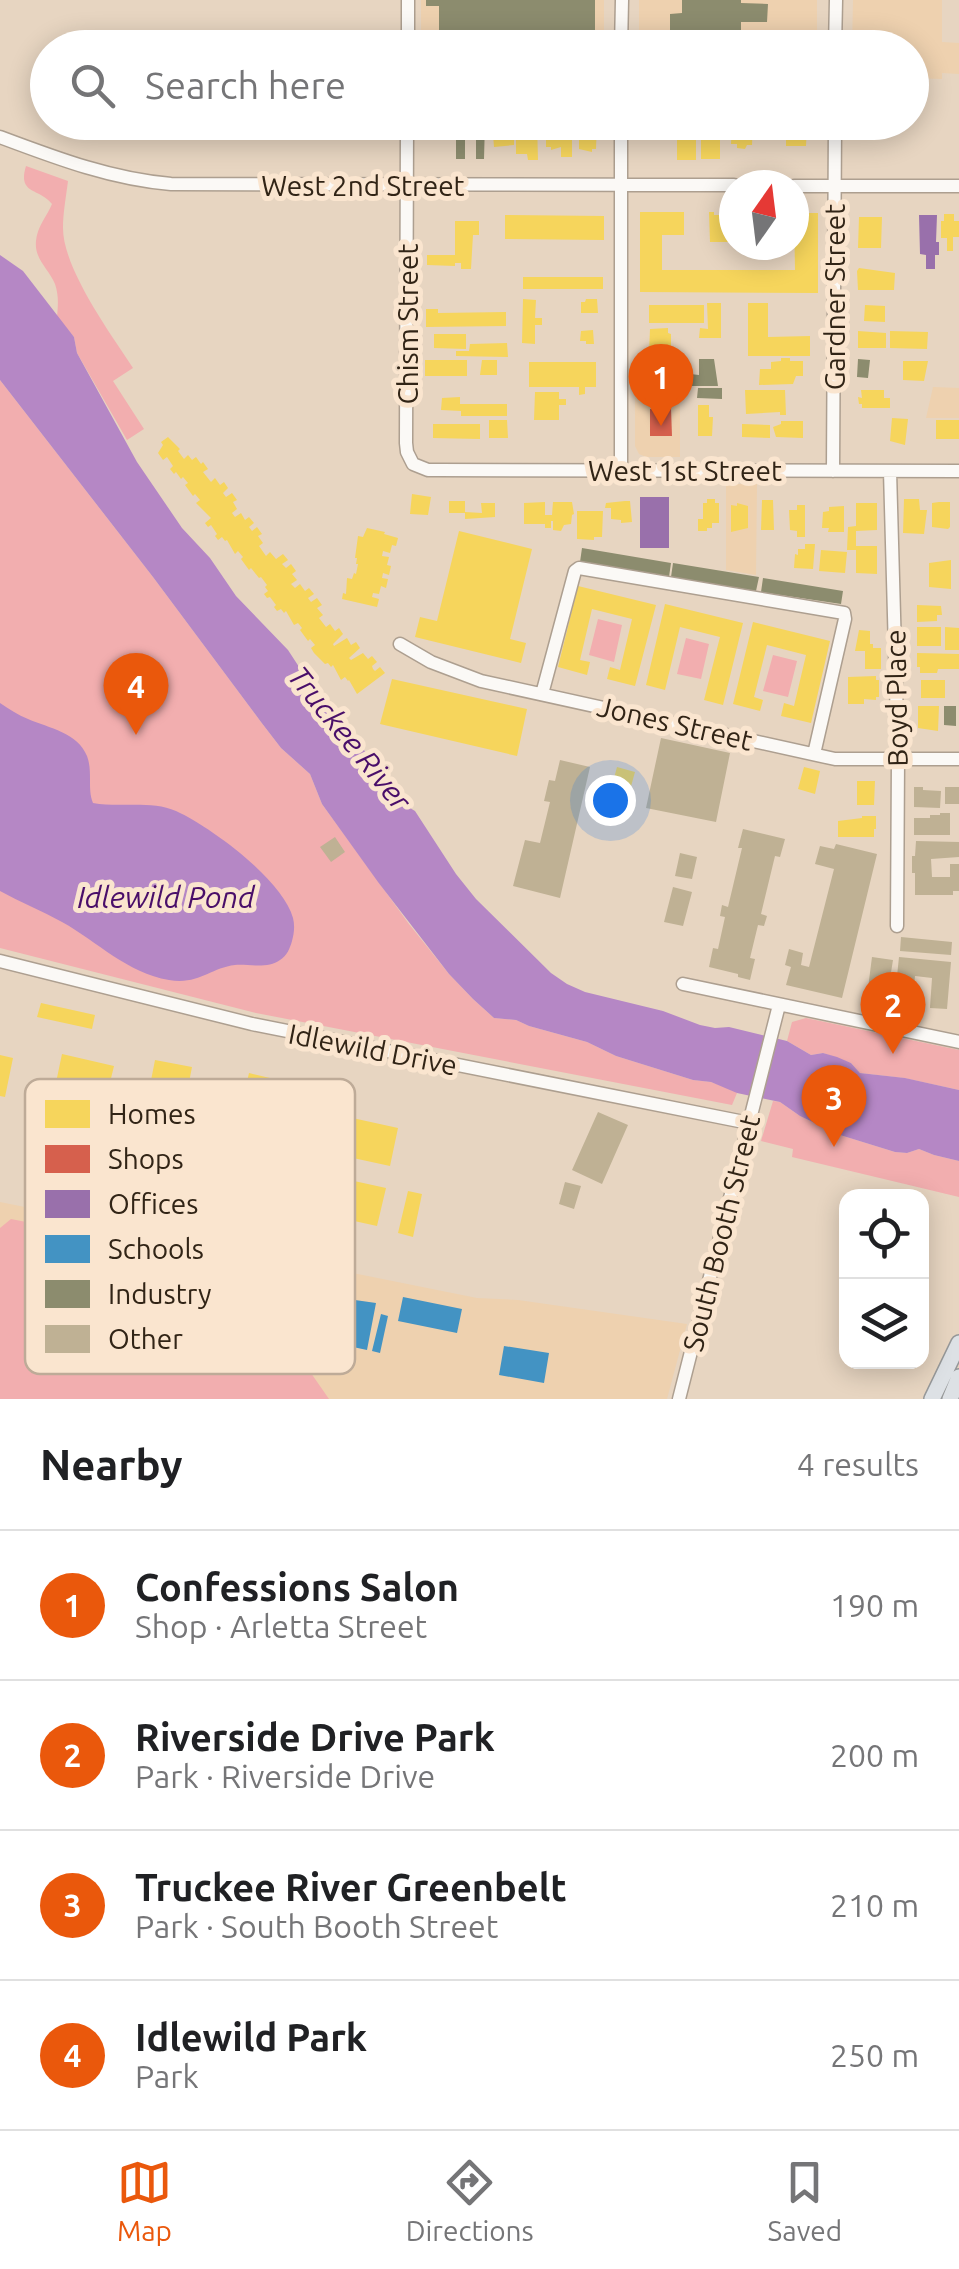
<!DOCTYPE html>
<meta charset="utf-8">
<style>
body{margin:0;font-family:Ubuntu,sans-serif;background:#f2f2f2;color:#202124}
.controls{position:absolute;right:30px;bottom:30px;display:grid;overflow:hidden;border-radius:20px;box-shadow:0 5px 25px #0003}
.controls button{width:90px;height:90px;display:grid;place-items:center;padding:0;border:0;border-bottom:2px solid #e0e0e0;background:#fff;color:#202124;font:50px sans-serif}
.compass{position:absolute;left:719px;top:170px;width:90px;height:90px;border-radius:50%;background:#fff;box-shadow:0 5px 25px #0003;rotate:14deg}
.you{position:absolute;left:610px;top:800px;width:35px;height:35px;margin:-25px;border:8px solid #fff;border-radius:50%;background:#1a73e8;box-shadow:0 0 0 15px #1a73e833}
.badge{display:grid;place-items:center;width:65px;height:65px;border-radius:50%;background:#ea580c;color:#fff;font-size:32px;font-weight:700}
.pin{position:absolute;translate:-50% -82px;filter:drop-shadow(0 2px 5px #0008)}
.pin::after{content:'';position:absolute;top:52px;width:35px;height:30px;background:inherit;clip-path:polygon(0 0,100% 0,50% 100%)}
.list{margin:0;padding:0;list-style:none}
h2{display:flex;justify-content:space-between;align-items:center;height:130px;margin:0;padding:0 40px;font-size:42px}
h2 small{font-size:32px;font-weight:400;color:#757577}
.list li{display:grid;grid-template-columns:65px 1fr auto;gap:30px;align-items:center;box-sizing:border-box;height:150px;padding:0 40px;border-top:2px solid #e0e0e0}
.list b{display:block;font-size:38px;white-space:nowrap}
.list p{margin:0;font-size:32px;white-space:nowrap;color:#757577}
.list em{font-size:32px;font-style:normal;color:#757577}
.icon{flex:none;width:55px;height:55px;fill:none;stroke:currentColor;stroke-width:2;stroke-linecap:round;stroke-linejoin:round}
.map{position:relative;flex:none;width:959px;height:1399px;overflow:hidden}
.search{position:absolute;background:#fff;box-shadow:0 5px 25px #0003;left:30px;right:30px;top:30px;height:110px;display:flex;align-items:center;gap:25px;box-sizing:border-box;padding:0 35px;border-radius:55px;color:#757577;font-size:38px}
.sheet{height:730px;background:#fff}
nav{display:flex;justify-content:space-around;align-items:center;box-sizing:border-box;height:140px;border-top:2px solid #e0e0e0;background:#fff;font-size:28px;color:#757577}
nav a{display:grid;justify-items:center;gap:5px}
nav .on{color:#ea580c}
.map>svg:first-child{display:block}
.built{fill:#eed1af}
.green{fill:#f2aeaf}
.water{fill:#b587c5}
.homes{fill:#f6d55c}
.shops{fill:#d6604d}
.offices{fill:#9970ab}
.schools{fill:#4393c3}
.industry{fill:#8c8c6e}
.building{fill:#bfb194}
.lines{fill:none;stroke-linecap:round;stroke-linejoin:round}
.minor-casing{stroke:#ad9f90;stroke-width:15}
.major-casing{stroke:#969899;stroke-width:18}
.minor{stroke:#fbf9f6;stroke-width:12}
.major{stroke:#dde1e5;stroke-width:15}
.labels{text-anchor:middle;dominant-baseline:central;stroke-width:10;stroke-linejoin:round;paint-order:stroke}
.street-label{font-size:28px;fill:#312416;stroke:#fae5cf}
.water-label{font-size:30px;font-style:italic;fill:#490e69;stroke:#fae5cf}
.key{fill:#fae5cf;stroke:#beab98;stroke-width:2.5}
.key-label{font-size:28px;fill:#312416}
</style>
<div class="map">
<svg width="959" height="1399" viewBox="0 0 959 1399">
<rect width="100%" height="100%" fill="#e7d5c1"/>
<!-- built -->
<path class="built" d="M421,0H604V31H521V47H421Z
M639,0H817V31H690V47L639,48Z
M853,0H942V42L959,43V74L942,73V79L912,78V48L852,47Z
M635,387H680V457H646L639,454L635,446Z
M933,387L959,388V418H926Z
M726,484H757L756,575L726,570Z
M0,1202L477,1298L518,1300L687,1324L667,1399H0Z"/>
<!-- green -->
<path class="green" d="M26,166L68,181C66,197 63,213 63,228C63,269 111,334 133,368L113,381L144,429L127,440L77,353L74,337L57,317C58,305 59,296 55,284C49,269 34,259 36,241C37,227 47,216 52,204C40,188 17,195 26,166Z
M0,380L153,577L261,722L281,748L310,774L322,804L409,924L449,974L473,999L494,1018L516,1020L529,1026L587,1042L616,1056L693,1080L711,1082L731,1089L737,1093L732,1105L256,1013L0,948Z
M598,619L622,625L614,662L589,655Z
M686,638L709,644L701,679L677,674Z
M773,655L797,661L788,697L763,691Z
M806,1018L959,1050V1090L904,1078L860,1073L851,1063L823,1053L811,1055L787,1041L792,1022Z
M773,1101L780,1102L800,1116L840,1135L895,1152L907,1153L919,1149L934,1155L959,1161V1197L792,1157L793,1149L761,1141Z
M11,1219L208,1258L207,1316L232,1345L304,1363L329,1399H0V1228Z"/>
<!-- water -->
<path class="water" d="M0,255L23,271L74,337L77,353L137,462L182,528L210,558L236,596L288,650L303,673L335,709L358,743L399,792L405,805L415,811L456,874L476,899L551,973L567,984L585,992L663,1011L700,1025L715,1028L729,1027L787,1041L811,1055L823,1053L837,1057L851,1063L860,1073L905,1078L959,1090V1161L934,1155L919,1149L907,1153L895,1152L840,1135L800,1116L780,1102L737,1093L711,1082L693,1080L616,1056L587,1042L529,1026L516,1020L494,1018L473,999L449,974L378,882L322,804L310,774L281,748L261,722L153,577L0,380Z
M0,703C9,709 18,715 28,719C49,728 78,733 87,756C93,772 87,789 93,803C119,808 151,800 176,811C211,827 283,880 293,918C295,926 294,934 292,941C290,948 287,956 280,960C268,969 249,964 235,965C210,968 199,985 169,980C127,973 98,942 62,922C42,911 20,902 0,891Z"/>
<!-- homes -->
<path class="homes" d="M640,31H654L657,34L664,33V38H679V48H640Z
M726,34V40H720V48H692V35Z
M567,37L591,38L594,39L595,48H562V42H567Z
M781,37L806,38V48H778V44H781Z
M492,122H514V145L494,147Z
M516,122H537L538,160H528L527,154H516Z
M579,122H597L596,149H592V152L579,149Z
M677,122H696V160H677Z
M701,122H720V159H701Z
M732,122H753L752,145H747L745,149L737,148V144H731Z
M782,122H805V126H807L806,146H786V133H782Z
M561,130V135L572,136V157H561V147L551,150V147H546V131Z
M640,212H684V235H662V270H795L794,213H818V293L640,292Z
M709,212H714V215H734V242H710Z
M944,214H954V221H959V237H953V251H947V238H941V221H944Z
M505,215L604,216V240L505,239Z
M859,217H882L881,248H858Z
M455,221H479V235H473L471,269H461V263H455V266L427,265V255H455Z
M859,268L895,273L894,290H858L857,271Z
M523,277H603V289H523Z
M523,299L536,300L535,318H542V325H535V344L522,343Z
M586,299H597L598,313H581V302H585Z
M707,303H721V338H699L700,328L708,329Z
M748,303H768V337L810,336V356H748Z
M649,305H704V323H649Z
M865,305L885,306V322L864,321Z
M426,309H438V313L506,312V326L426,327Z
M668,328V333L671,334V350L665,351V355L649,353L650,329Z
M593,330L594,344H586V341H580L581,331Z
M858,331L886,333V348H858Z
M890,331L928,332L927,349L890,348Z
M434,334H466V349L434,348Z
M507,343L508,357L456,356V351H469L470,344Z
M781,358H790V361H803V376H796L793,384L759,385L760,369H771V362L781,361Z
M425,360H467V376H425Z
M482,360H497V375H480Z
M903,361H928L924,381L903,380Z
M529,362H596V387H585V394L579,395V387H529Z
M648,363H669V382H648L649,375H647Z
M745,390H785L786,415H780V412L746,414Z
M861,390H884V398H890V408H862V404H859L858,397L862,398Z
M535,392H559V399H566V405H559V420H534Z
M460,397V404H507V416H461V411L441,410L442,398Z
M698,405H709V417H713L712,436H698Z
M892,418L908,419L905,445L890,441Z
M489,420H507L508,438H489Z
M936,420H959V439H936Z
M781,421H803V438L776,437L773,427L781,424Z
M433,424H480V439L433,438Z
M742,424L770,425V438L742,437Z
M168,437L180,449L178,451L184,459L188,455L192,460L196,457L201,464L203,462L208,469L203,472L211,482L215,478L220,485L224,482L228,488L223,493L226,497L232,493L237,500L233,502L237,509L232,513L235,517L241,513L245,520L249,517L254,523L249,527L252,531L257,527L262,534L258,536L263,543L259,546L266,556L270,552L276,559L283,554L288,560L282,564L286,568L291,564L296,571L292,574L297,580L291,584L295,588L300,584L305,591L309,588L314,594L308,598L311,602L317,598L322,605L317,608L323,615L319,618L326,627L330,624L335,631L339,628L343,634L333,644L334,646L347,638L351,645L356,642L360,648L349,658L351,660L363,653L368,659L372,656L377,662L372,666L373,669L375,671L380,667L385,673L357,694L349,680L348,681L345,677L341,680L333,665L331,667L328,663L325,664L314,653L311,648L315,645L310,639L308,641L300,630L302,628L298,623L294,625L286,611L284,613L281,609L277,611L274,607L276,605L270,597L267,598L264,594L268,591L265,587L267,585L261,577L259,578L251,568L249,570L241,559L243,557L238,551L235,554L227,540L225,541L222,537L218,540L215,536L217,534L211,525L208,527L205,523L211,518L196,503L200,500L195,494L193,496L185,485L188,483L183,477L181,479L176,472L174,474L170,469L173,466L167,457L163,460L158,453L163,445L161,442Z
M412,494L431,497L428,515L410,514Z
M707,499H715V503H719V523H712V528H707V531H698V519H703V503H707Z
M904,499H919L920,510H927L924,534L903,533Z
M762,500H773L774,530H761Z
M449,501H465V512L482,513L481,503H495V517L465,519V513H449Z
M625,501H630L632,522L621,523V520L611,519V508H605L606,503Z
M545,502V515H552L553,502H572L574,514L572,515L571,524L564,525L561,531L553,530V521H551V528H545V524H524V503Z
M939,502H950V527L948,529L932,527V503Z
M737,503L748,506V528L731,532V505L737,506Z
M856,503H877V530L856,531V546H877V574L856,573V550H847L848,527L856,526Z
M797,505H805V537H797V531L790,530L789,510H797Z
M844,506V532H828L829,528H822L823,512L829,511V507Z
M577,511H603L602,537H594V540L577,539Z
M367,528L385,532L384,534L398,538L396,546L392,545L390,553L383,551L382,556L389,557L387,565L391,566L389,575L383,573L382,578L388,579L386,588L381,586L379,594L373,593L372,597L379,599L377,607L342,599L343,593L346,594L347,578L352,579L354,573L356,574L358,564H356L357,558H355L358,536L363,537Z
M459,531L532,549L510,639L526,643L521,663L415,637L420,617L437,621Z
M805,544H815L813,569L794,568L795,554L798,555V549H805Z
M821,550L847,552L845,573L819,571Z
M951,560V589L929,587V563Z
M578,586L656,605L635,686L607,679L610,667L620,670L632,619L592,609L580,660L590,662L587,675L558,667Z
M665,604L743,623L723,705L704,700L720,637L680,627L665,690L646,685Z
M917,605L941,606L942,615H937V621L917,622Z
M753,622L830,641L811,723L781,716L784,703L794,706L806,655L767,645L754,697L763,700L760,711L733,704Z
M917,627H941V646H917Z
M945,627L959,628V650H945Z
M859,630L870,631V644H873V648H881V669H865V651H855Z
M917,653L959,654V669H938L937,673H920V667H917Z
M876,676V680H879V697H876V700L864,699V704H848V677Z
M392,679L527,709L517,756L380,724Z
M921,680H945V698H921Z
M918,706H939L938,731L918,728Z
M617,767L635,772L625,808L598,801L604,776L614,778Z
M804,767L820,771L815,794L798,789Z
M857,781H875L874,805H857Z
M862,816H876V829H874V837H838V821L862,818Z
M41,1003L95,1015L92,1029L37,1017Z
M62,1054L114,1066L105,1103L54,1092Z
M0,1055L13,1058L5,1097L0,1096Z
M155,1060L192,1067L182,1118L145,1111Z
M249,1073L287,1082L276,1132L241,1124L245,1105L242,1104Z
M316,1110L398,1128L390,1166L307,1148Z
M304,1170L386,1188L377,1226L295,1208Z
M408,1191L422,1194L413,1237L398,1233Z"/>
<!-- shops -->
<path class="shops" d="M663,408H671L672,436H650V409L663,410Z"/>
<!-- offices -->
<path class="offices" d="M919,215H937L936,242H939V255H935V269H926V255L920,254Z
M640,497H669V548H640Z"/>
<!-- schools -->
<path class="schools" d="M318,1280L344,1285L341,1298L376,1303L367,1350L306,1337Z
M403,1297L462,1309L457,1333L398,1321Z
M381,1314L388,1316L380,1353L372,1351Z
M504,1346L549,1353L544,1383L499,1375Z"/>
<!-- industry -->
<path class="industry" d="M426,0H595V30H482V48H439V6H426Z
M682,0H741V3L768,4L767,22H741V31L670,30V14L682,13Z
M456,122H465V159H456Z
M476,122H485L484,159H476Z
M699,359H714L718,386H690V374L699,375Z
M858,359L870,360L868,378L857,377Z
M698,388H722V399L697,398Z
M582,548L671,563L669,577L580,562Z
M673,563L759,577L756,591L671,577Z
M763,578L843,591L841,604L761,592Z
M944,706H956V726L944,725Z"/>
<!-- building -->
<path class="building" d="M661,738L730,753L716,822L646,808Z
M560,760L590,767L560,898L513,886L525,840L540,843L550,802L544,801L549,780L555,781Z
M914,787H923V790L941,791L940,808L914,807Z
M945,787H959V804H945Z
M940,813H950V835H914V818H930V815H940Z
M743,829L785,839L780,857L775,856L761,914L767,916L764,926L758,925L750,958L755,959L750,980L738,977V974L709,967L713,948L718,949L725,917L720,916L722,905L728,907L742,848H738Z
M335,837L345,852L331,862L320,847Z
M916,841L959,842V857L931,859L932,877H950V864H959V891H953V895H915V873H912V856H915Z
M836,844L877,854L842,998L786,985L791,967L785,965L789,949L803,953L801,965L809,967L834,869L815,864L820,846L834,849Z
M680,853L697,857L692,879L675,876Z
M673,887L692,892L683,926L664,922Z
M901,937L952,942L951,955L900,951Z
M872,957L893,960L888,991L868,988Z
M899,957L951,962L947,1009L930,1008L932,978L915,976L912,1006L894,1005Z
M598,1112L628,1125L602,1184L572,1170Z
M565,1182L581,1186L574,1209L559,1204Z"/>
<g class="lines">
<defs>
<path id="minor" d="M408,48V0
M621,48L622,0
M835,48L836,0
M407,122L406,443L407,452L413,464L428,470H438L959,471
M0,137C56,158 111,179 171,184L734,185
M794,186H959
M621,470V122
M833,471L835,122
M890,471L898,759L897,926
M400,644L431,662L481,681L835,759H959
M542,694L575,571L579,568L844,613L845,619L814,754
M0,961L252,1024L749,1123
M683,984L959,1042
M679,1399L779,1005"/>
<path id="major" d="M932,1399L959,1343
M950,1399L959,1377"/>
</defs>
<!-- minor casing -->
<use href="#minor" class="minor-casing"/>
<!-- major casing -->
<use href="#major" class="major-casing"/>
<!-- minor -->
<use href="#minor" class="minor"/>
<!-- major -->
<use href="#major" class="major"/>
</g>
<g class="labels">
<!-- street labels -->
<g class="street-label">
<text x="363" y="185">West 2nd Street</text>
<text transform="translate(834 297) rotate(-90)">Gardner Street</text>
<text transform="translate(407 324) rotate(-90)">Chism Street</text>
<text x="685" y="470">West 1st Street</text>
<text transform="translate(896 698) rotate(-91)">Boyd Place</text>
<text transform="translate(675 723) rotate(13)">Jones Street</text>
<text transform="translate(373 1049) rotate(11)">Idlewild Drive</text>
<text transform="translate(721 1233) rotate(-76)">South Booth Street</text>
</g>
<!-- water labels -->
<g class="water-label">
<text transform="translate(350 738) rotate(51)">Truckee River</text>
<text x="166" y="897">Idlewild Pond</text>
</g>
</g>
<!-- legend -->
<rect x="25" y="1079" width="330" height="295" rx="15" class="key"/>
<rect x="45" y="1100" width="45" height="28" fill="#f6d55c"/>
<rect x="45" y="1145" width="45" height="28" fill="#d6604d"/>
<rect x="45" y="1190" width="45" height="28" fill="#9970ab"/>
<rect x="45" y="1235" width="45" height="28" fill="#4393c3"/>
<rect x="45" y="1280" width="45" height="28" fill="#8c8c6e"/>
<rect x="45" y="1325" width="45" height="28" fill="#bfb194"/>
<g class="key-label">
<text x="108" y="1124">Homes</text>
<text x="108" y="1169">Shops</text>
<text x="108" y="1214">Offices</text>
<text x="108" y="1259">Schools</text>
<text x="108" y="1304">Industry</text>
<text x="108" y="1349">Other</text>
</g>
</svg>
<div class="controls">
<button><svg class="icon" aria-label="locate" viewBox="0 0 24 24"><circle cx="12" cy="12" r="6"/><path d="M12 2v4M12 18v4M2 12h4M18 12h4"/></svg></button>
<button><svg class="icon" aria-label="layers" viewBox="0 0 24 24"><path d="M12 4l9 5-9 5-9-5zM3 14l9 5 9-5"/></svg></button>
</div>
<svg class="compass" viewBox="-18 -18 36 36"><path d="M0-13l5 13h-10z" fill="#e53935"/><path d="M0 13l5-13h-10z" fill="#757577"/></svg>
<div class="you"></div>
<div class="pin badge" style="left:661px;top:426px">1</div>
<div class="pin badge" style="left:893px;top:1054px">2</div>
<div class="pin badge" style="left:834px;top:1147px">3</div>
<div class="pin badge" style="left:136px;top:735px">4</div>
<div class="search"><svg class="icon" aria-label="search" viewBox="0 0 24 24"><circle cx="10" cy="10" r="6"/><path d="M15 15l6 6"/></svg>Search here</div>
</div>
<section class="sheet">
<h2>Nearby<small>4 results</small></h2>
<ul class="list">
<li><span class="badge">1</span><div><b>Confessions Salon</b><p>Shop · Arletta Street</p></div><em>190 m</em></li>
<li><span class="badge">2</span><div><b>Riverside Drive Park</b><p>Park · Riverside Drive</p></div><em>200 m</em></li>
<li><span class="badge">3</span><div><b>Truckee River Greenbelt</b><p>Park · South Booth Street</p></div><em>210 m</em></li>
<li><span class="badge">4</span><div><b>Idlewild Park</b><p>Park</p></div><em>250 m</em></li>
</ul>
</section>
<nav>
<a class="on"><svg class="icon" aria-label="map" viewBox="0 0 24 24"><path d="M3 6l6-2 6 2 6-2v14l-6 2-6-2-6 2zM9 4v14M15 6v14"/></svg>Map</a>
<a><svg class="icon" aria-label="directions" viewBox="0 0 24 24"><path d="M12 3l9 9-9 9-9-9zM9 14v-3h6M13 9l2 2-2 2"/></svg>Directions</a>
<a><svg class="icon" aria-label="saved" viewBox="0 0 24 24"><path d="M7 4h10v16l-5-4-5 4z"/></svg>Saved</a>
</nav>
